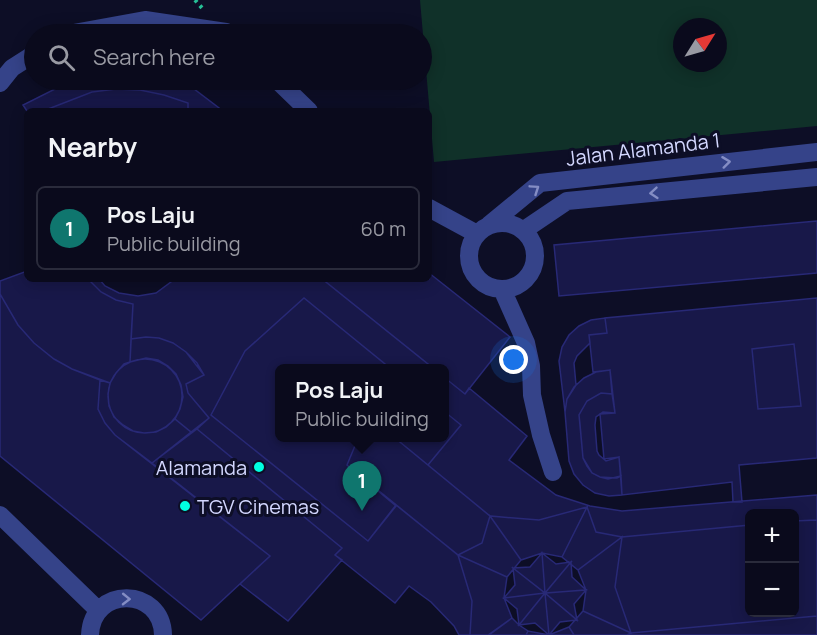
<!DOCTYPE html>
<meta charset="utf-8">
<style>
body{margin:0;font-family:Manrope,sans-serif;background:#131325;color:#f1f3f6}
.controls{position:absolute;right:18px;bottom:18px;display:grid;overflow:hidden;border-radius:9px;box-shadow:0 3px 15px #0003}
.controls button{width:54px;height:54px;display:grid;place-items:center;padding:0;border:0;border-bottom:2px solid #2a2b3b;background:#0a0a1c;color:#f1f3f6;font:30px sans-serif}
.compass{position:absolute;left:673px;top:18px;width:54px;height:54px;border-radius:50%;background:#0a0a1c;box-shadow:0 3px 15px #0003;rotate:53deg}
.you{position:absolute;left:514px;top:360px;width:21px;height:21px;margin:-15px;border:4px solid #fff;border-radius:50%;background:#1a73e8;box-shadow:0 0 0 9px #1a73e833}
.badge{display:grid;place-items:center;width:39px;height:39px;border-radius:50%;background:#0f766e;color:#fff;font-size:20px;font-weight:700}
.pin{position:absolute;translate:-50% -50px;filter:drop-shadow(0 2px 3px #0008)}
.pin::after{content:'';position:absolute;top:32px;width:21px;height:18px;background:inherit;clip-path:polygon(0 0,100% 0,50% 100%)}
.popup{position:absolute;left:275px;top:364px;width:174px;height:78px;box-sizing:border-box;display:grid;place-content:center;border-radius:9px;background:#0a0a1c;filter:drop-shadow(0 2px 4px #0005);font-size:20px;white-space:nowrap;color:#999aa3}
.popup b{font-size:22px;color:#f1f3f6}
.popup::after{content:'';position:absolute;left:50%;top:100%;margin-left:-12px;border:12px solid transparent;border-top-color:#0a0a1c}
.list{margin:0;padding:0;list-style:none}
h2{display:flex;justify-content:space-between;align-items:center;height:78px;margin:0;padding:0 24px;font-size:26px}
h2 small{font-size:20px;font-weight:400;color:#999aa3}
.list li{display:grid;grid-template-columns:39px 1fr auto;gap:18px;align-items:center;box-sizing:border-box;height:84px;margin:0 12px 12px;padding:0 12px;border:2px solid #2a2b3b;border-radius:9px}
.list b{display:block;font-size:22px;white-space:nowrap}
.list p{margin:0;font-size:20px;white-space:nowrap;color:#999aa3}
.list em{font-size:20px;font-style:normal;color:#999aa3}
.icon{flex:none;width:33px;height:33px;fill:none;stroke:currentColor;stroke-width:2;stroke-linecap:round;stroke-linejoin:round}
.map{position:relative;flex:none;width:817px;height:635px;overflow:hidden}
.search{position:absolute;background:#0a0a1c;box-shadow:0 3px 15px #0003;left:24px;top:24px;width:408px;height:66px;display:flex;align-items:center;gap:15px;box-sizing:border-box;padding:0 21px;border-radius:33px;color:#999aa3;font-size:22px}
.panel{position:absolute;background:#0a0a1c;box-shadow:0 3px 15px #0003;left:24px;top:108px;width:408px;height:174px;border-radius:9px}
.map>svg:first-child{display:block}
.green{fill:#103129;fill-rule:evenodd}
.building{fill:#181849;stroke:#282976;stroke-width:1.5}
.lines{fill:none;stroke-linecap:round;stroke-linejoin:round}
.path{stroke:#26bf96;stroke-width:4;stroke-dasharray:3 4.5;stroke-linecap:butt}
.minor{stroke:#354389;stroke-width:18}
.oneway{stroke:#848dc4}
.poi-dot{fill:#00fee1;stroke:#0d0e26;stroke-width:2}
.labels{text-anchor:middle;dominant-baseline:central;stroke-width:6;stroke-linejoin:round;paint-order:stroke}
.street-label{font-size:20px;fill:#d3d7ff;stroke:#0d0e26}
.poi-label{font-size:20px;fill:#d3d7ff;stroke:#0d0e26;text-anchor:end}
</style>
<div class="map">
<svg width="817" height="635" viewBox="0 0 817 635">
<rect width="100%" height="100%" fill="#0d0e26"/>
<!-- green -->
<path class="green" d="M420,0H817V126L434,162ZM682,27H718V63H682Z"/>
<!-- building -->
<path class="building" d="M83,80H167L194,89L223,111H188V103L164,95L140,90L116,89L92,92L43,111H27L23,105L59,87Z
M116,89L140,90L164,95L188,103V111H43L92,92Z
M817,221V273L559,296L554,245Z
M27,271V279H88L101,292L116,300L133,304L130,362L124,364L116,373L110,383L72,369L54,359L34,343L18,325L0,294V281Z
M429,273L510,337L465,394L445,378V368H433L326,282L328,279H429Z
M88,279H99L105,286L119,293L138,296L156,293L175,279H328L326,282L433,368H390L304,298L245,351L211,415L368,541L396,505L458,555L472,601L470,635H459L454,626L431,602L409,586L395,603L335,555L342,548L197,429L209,418L188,393L186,384L204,375L197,363L186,352L173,343L159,338L146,337L131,339L133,304L116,300L101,292Z
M88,279H99L105,286L119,293L138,296L156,293L175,279H328L326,282L433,368H390L304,298L245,351L211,415L368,541L396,505L458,555L472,601L470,635H459L454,626L431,602L409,586L395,603L335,555L342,548L197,429L209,418L188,393L186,384L204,375L197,363L186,352L173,343L159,338L146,337L131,339L133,304L116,300L101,292Z
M0,294L18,325L34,343L54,359L72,369L100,380L98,409L105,423L115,435L270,556L201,620L0,456Z
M304,298L390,368H280V438H361L357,441L347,465L396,506L368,541L211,415L245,351Z
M817,298V458L739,465L742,502H733L732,482L622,495L619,457L604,459L600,414L615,413L610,370L593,372L589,335L607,333L605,318Z
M605,318L607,333L589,335L590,343L577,356L574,363L576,385L567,399L565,412L559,361L562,347L569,335L579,326L591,320Z
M146,337L159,338L173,343L186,352L204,375L186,384L188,393L209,418L191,432L175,419L180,409L183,397L181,385L176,374L168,366L158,360L146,358L130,362L131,339Z
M794,344L801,406L758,409L752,349Z
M108 396a37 37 0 1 1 74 0a37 37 0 1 1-74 0Z
M610,370L612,394L601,393L587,401L579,415L580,424L583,458L587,466L592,473L600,477L608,479L621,476L622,495L609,496L595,493L583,485L574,474L569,461L565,412L567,399L574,387L584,378L596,372Z
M445,378L465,394L469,388L527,436L509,460L556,495L590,506L622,511L817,495V520L794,521V514H750V525L622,537L596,532L587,507L539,520L490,516L428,465L461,425L445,412Z
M445,378L465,394L469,388L527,436L509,460L556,495L590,506L622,511L817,495V520L794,521V514H750V525L622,537L596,532L587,507L539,520L490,516L428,465L461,425L445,412Z
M100,380L110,383L108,394L109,406L114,417L123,425L133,431L144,433L156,432L166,427L175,419L191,432L152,463L115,435L105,423L98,409Z
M100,380L110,383L108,394L109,406L114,417L123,425L133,431L144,433L156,432L166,427L175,419L191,432L152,463L115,435L105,423L98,409Z
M601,393L612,394L615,413L603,412L596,417L595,425L597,451L599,455L606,461L619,457L621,476L617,478L600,477L592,473L583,458L579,415L587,401Z
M445,412L461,425L428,465L395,438H445Z
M197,429L342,548L335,555L342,560L288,621L240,584L270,556L152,463Z
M361,438H395L490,516L482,543L458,555L347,465L357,441Z
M587,507L562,557L542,553L521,560L490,516L539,520Z
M587,507L596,532L622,537L578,570L562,557Z
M490,516L521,560L507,577L458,555L482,543Z
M817,520V616L631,633L615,587L622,537L750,525V612H794V521Z
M622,537L615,587L631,633L583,611L586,590L578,570Z
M542,553L556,564L571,562L545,593Z
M542,553L545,593L513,568L530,567Z
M458,555L507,577L504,598L512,618L488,635H470L472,601Z
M571,562L572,577L586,590L545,593Z
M513,568L545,593L504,598L515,585Z
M586,590L574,604L577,620L545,593Z
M545,593L519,625L517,609L504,598Z
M545,593L549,635L535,623L519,625Z
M545,593L577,620L560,622L549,635Z
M583,611L631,633L627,635H574L569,627Z
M817,616V635H627L631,633Z
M512,618L519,625L528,631L526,635H489Z
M569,627L574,635H526L528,631L549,635Z"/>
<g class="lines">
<!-- path -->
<path class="path" d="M195,0L202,8"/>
<!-- minor -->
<path class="minor" d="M68,34L145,20L226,32L229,34
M277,80L309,111
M0,83L12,68L34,54
M429,208L477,234
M469 256a33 33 0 1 1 66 0a33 33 0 1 1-66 0Z
M489,225L540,183L817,152
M524,230L567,201L817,177
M502,289L526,343L531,366L532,395L541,435L553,472
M0,515L98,610
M90,635C92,585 162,587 163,635"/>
</g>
<!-- one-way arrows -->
<defs><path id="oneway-chevron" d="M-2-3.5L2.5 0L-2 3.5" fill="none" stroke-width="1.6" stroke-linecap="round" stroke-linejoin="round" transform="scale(1.5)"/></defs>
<g class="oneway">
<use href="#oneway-chevron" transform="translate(726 162) rotate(-7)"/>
<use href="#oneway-chevron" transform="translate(535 189) rotate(-34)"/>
<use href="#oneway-chevron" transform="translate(654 193) rotate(175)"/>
<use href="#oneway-chevron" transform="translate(126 599) rotate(1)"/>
</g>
<!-- markers -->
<g class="poi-dot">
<circle cx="259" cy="467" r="6"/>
<circle cx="185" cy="506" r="6"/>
</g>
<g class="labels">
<!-- street labels -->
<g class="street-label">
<text transform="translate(643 149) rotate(-7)">Jalan Alamanda 1</text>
</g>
<!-- poi labels -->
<g class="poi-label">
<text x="247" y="467">Alamanda</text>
<text x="197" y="506" text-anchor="start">TGV Cinemas</text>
</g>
</g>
</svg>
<div class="controls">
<button>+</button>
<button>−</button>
</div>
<svg class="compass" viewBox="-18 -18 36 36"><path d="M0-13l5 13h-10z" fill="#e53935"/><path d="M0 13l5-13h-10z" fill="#999aa3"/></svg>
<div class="you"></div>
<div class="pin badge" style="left:362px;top:511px">1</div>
<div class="popup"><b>Pos Laju</b>Public building</div>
<div class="search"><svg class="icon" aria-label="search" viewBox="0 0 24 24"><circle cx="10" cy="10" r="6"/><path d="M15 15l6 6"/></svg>Search here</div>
<section class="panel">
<h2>Nearby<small></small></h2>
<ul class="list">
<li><span class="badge">1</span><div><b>Pos Laju</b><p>Public building</p></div><em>60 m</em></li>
</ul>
</section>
</div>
